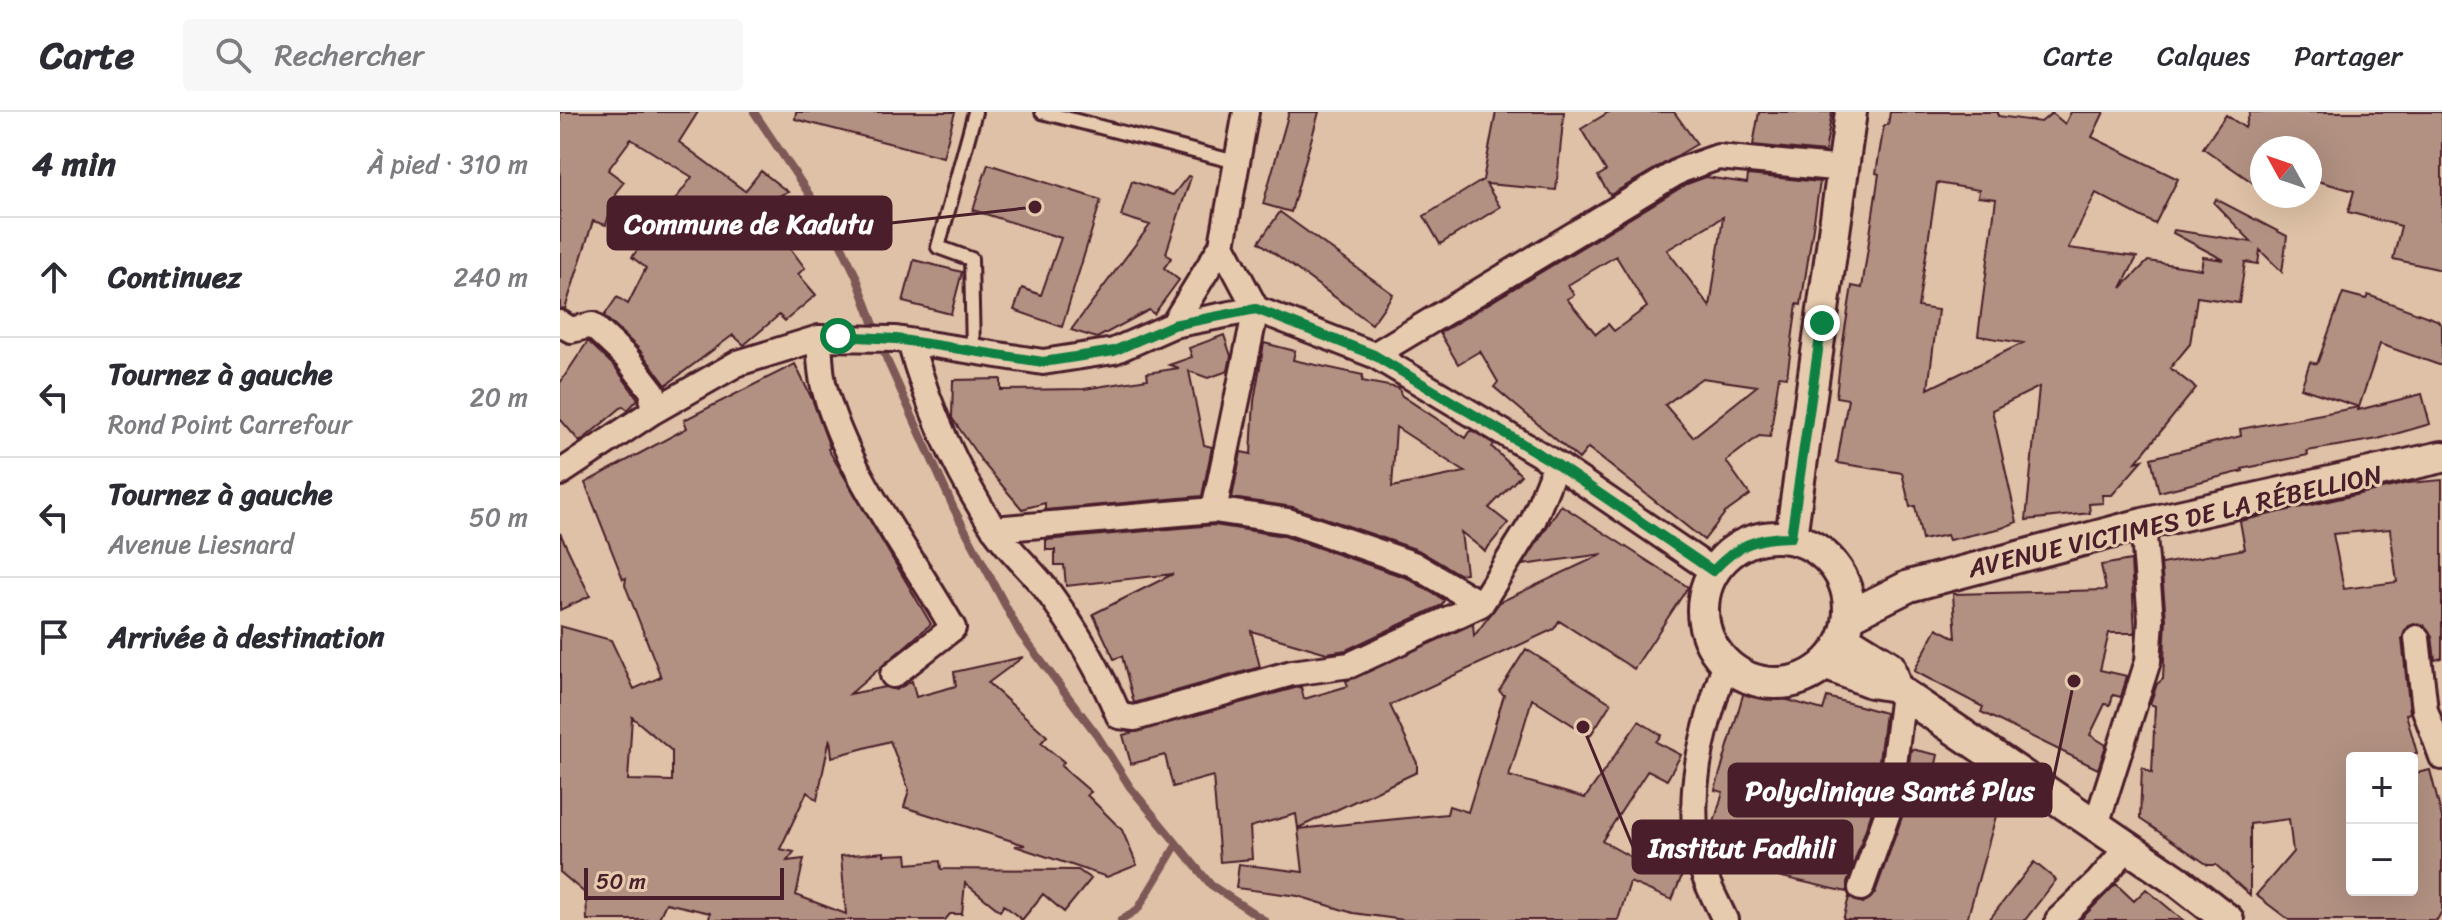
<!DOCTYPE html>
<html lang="fr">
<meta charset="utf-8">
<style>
body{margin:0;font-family:Sriracha,sans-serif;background:#f7f7f7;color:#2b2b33}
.controls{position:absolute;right:24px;bottom:24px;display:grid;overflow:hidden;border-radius:8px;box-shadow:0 8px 32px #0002}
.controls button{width:72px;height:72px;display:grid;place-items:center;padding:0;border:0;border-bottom:2px solid #e1e1e2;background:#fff;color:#2b2b33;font:40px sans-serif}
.compass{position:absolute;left:1690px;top:24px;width:72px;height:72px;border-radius:50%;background:#fff;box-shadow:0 8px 32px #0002;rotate:310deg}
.scale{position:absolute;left:24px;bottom:20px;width:200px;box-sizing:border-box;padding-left:8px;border:4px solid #4a1f2b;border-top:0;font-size:22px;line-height:28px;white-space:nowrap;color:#4a1f2b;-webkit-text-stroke:6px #e7cbae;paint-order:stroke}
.stop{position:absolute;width:24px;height:24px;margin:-18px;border:6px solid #0b8043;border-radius:50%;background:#fff}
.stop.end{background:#0b8043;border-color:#fff;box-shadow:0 2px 8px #0008}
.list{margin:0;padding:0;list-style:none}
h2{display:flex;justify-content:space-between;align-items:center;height:104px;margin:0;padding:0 32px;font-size:34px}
h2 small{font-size:26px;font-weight:400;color:#7c7c81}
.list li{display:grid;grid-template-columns:52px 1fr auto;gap:24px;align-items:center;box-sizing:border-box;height:120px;padding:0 32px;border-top:2px solid #e1e1e2}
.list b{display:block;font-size:30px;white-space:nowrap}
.list p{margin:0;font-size:26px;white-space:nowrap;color:#7c7c81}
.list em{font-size:26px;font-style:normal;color:#7c7c81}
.icon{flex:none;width:44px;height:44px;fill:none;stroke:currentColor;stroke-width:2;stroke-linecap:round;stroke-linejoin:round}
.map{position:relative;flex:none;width:1882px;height:808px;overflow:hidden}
header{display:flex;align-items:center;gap:48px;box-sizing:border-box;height:112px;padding:0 40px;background:#fff;border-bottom:2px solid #e1e1e2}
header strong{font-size:38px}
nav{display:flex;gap:44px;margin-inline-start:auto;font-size:28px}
.search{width:560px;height:72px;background:#f7f7f7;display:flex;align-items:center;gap:20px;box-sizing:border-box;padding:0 28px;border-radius:8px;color:#7c7c81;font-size:30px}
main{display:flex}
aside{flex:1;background:#fff}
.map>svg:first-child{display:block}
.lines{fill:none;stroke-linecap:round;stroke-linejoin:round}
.stream{stroke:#7e5857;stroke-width:8}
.building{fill:#b29182;stroke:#4a1f2b;stroke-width:2;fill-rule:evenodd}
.service-casing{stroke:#4a1f2b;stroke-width:18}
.minor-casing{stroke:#4a1f2b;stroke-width:30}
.tertiary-casing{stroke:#4a1f2b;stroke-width:36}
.service{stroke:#e7cbae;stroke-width:12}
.minor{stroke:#e7cbae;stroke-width:24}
.tertiary{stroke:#e7cbae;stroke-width:30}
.route{stroke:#0b8043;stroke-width:10}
.labels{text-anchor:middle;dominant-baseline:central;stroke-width:6;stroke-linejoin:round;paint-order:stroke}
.street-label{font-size:26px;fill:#4a1f2b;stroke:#e7cbae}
.leader{fill:none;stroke:#4a1f2b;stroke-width:3}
.callout-dot{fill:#4a1f2b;stroke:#e7cbae;stroke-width:3}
.callout{fill:#4a1f2b;stroke:#4a1f2b;stroke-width:3}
.callout-label{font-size:28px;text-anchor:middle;font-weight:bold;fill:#fff}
</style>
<header>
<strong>Carte</strong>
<div class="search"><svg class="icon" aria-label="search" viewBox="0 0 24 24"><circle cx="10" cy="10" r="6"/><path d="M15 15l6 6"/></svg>Rechercher</div>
<nav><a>Carte</a><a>Calques</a><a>Partager</a></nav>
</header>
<main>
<aside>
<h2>4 min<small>À pied · 310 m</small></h2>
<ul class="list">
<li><svg class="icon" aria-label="ahead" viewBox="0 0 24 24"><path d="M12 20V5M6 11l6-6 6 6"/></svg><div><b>Continuez</b></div><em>240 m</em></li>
<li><svg class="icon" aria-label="left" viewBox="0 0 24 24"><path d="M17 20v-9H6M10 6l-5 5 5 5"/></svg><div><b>Tournez à gauche</b><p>Rond Point Carrefour</p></div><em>20 m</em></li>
<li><svg class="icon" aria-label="left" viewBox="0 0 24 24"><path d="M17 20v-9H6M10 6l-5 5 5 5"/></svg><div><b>Tournez à gauche</b><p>Avenue Liesnard</p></div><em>50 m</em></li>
<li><svg class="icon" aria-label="arrive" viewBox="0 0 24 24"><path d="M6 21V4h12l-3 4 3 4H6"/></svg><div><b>Arrivée à destination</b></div></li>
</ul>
</aside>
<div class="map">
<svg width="1882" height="808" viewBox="0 0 1882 808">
<rect width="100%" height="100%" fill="#dec1a6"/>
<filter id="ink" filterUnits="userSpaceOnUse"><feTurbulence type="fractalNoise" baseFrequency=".0125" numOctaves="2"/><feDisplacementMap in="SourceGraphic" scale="16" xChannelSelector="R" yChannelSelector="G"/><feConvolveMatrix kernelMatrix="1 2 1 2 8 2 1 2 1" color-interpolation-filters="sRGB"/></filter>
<g filter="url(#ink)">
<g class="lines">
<!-- stream -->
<path class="stream" d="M194,0L277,124L296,164L327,248L394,397L460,521L537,623L570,675L651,773L704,808
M561,808L578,797L617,732"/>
</g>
<!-- building -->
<path class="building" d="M0,0H138L119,30L185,79L201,59L228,80L211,87L229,114L218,120L245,156L238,162L256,183L225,209L219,203L184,233L173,223L106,273L78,236L44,204L57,185L68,192L86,156L72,145L132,65L71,27L48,58L64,70L56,80L46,113L33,109L5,197L0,196Z
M236,0H395L383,45L235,7Z
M729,0H759L731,100L703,92Z
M936,0H1004L996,78L926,72L940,95L880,132L864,104L923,68Z
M1049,0H1114L1137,32L1050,83L1038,64L1046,59L1021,17Z
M1199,0H1272L1265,40L1193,33Z
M1330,0H1438V4L1481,10L1492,1L1505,12L1511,0H1544L1532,25L1618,67L1595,112L1536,81L1508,136L1577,145L1561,176L1588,149L1641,157L1643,145L1664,148L1613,121L1614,118L1692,130L1654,91L1656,87L1727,124L1722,160L1700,138L1698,152L1685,150L1679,191L1637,185L1630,232L1610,256L1636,276L1576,350L1583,348L1552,383H1542L1543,391L1529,392L1530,401L1466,408L1479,275L1432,298L1457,410L1442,416L1389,428L1387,423L1362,428L1355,394L1350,395L1342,361L1277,351L1288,287L1276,285L1281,242L1292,174L1302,176L1319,62L1316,61L1324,13H1328ZM1377,71L1419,78L1418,85L1436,87L1418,224L1463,231L1368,277L1378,198L1358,195Z
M1690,0H1882V158L1833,147L1841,114L1788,100L1794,79L1750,67V36H1702V77L1643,36L1666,3L1685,16Z
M428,52L541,88L502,215L454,198L462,176L481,183L501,126L413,98Z
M1188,63L1260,70L1241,193L1237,192L1227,265L1219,264L1210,325L1199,324L1166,349L1190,383L1165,401L1144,428L1028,336L1019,347L934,275L938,270L920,239L898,252L880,221L1127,72L1146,65L1187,71ZM1163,105L1150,195L1107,138ZM1056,144L1087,195L1054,219L1048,212L1036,222L1007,187L1014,183L1008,173ZM1142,266L1197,274L1133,325L1105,293Z
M628,64L631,65L606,141L611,146L604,156L619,168L594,202L589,198L537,226L511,218L590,113L561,104L572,69L613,83Z
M720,100L833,182L812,212L699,130Z
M354,148L402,160L391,202L343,190Z
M1783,181L1806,187L1808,183L1877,208L1882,213V254L1820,232L1799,295L1741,276L1750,250L1757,252Z
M664,223L671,244L668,259L648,266L629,259L644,333L652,335L642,384L485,398V391L462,397L423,351L392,306L393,268L441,267V278L524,277L588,267L587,261L619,256L609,253L632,245L629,236Z
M28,229L55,255L78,287L68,298L63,294L20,330L0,307V271Z
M704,231L735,239L733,248L803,263L802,269L839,276L841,283L906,326L911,318L934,332L932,335L961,363L929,396L948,411L925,439L901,420L906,461L899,462L858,438L733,395L672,386L681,340L691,342L694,289ZM836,315L905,360L832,375Z
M235,252L252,287L270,336L268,337L371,512L290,582L325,575L336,578L352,569L356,585L396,574L394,560L463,545L428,571L487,624L481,631L504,650L501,654L531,680L527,683L562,718L577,753L547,765L455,734L465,733L344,695L349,678L330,629L272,645L270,626L257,688L247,680L220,737L234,740L227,749L244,747L236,783L286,802L281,744L324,740V743L347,742L348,752L380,749L381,757L518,758L531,767L504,800L483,782L462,808L444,793L440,799L405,771L402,802H390L385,808H149L150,801L106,791L98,808H27L26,782L0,760V514L51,528L74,577L101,565L65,473L66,466L63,467L25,371L127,316L124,308ZM72,605L112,639V669L68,668Z
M1862,282L1870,312L1818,327L1747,339L1748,343L1682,357L1683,359L1599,380L1591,346L1681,324L1680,317L1799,295L1798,298Z
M1882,368V546L1875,548L1872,524L1864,513L1849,514L1842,527L1850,601L1846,602L1857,641L1835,646H1792V778H1852V662L1870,658L1882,706V799L1877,808H1729L1696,783L1733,740L1729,707L1690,712V783L1656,753H1648L1580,707L1582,655L1592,661L1595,594L1590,592L1597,572L1603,567L1606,507L1601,452L1685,437L1680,409L1848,371ZM1830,417L1837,470L1784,477L1773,422Z
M1001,393L1128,475L1074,557L999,509L994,517L830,593L857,651V660L738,716L736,702L690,715L692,747L660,750L653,664L613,675L605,643L571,652L563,623L735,576L741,575L744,587L788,574L786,569L913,512L914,524L940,490L1043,442L963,453Z
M654,413L724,424L847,466L884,488L882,493L786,538L767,541L691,519L700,555L574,591L562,544L554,547L533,502L613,462L506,474L504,453H495V438H486V428Z
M0,421L30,484L0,498Z
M1571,448L1575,521H1549L1540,558L1567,564L1561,585L1553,583L1550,593L1545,592L1530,623L1546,633L1538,657L1421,600L1423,595L1354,559L1377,516L1396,526L1393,482L1546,478L1541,453Z
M966,537L1051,591L1030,624L972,587L949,664L1025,686L1079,609L1101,623L1096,630L1121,643L1107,668L1088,658L1042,729L1087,754L1096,734L1124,746L1126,754L1112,788L1070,770L1058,808H844L793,801L738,784L676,776L679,752L743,760L738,717L887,702L889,694L908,700L944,583L939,579Z
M1185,576L1263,598L1267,585L1325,601L1313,696L1287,771V780L1165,752L1151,721L1163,680L1155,678Z
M1351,637L1378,643L1375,656L1425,666L1419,692L1438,697L1407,808H1283L1289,785L1303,791L1315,781L1342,705Z
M1474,750L1496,768L1465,808H1429Z
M1556,772L1574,789L1586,777L1623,808H1520Z"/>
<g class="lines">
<defs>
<path id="service" d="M482,0L676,50
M413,240L411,147L378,135L415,0"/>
<path id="minor" d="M0,211L11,218L32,213L66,245L93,280L92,300
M613,213L662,133L686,0
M259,226C260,242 260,260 264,275C287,362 349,439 393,516L333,563
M350,230C368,294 396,359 433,415C449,439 472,458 489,481C516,518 541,561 559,604L575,606L732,561L790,553L921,492L973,409L996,352
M814,243L1121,58L1158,45L1284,57
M0,361L92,300L178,251L259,226L336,227L483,250L554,239L613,213L696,197L814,243L996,352L1153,459
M654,398L696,197L662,133
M434,417L654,398L728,409L853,452L921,492
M1857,526L1865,598L1882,645
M1535,716L1588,549L1591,508L1583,412
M1301,776L1328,700L1343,582
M1165,808C1156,788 1143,766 1139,745C1125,674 1144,620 1165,552
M1498,808L1538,770L1567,736"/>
<path id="tertiary" d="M1143 498a73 73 0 1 1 146 0a73 73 0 1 1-146 0Z
M1231,425L1291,0
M1289,504L1349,474L1583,412L1882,345
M1284,526L1329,554L1335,574L1343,582L1619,770L1668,808
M1265,552L1311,570L1335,574"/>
</defs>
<!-- service casing -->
<use href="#service" class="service-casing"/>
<!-- minor casing -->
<use href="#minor" class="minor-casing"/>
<!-- tertiary casing -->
<use href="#tertiary" class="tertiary-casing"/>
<!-- service -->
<use href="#service" class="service"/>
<!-- minor -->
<use href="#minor" class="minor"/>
<!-- tertiary -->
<use href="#tertiary" class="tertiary"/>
</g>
</g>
<g class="lines" filter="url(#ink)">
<!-- route -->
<path class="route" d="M278,224L336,227L483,250L554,239L613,213L696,197L814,243L996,352L1153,459C1177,433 1196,425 1231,425L1262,211"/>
</g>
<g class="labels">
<!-- street labels -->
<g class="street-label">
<text transform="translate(1615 409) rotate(-13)">AVENUE VICTIMES DE LA RÉBELLION</text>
</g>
</g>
<!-- callouts -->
<path class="leader" d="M475 95L331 111M1514 569L1491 678M1023 615L1073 735"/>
<g class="callout-dot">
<circle cx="475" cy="95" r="8"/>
<circle cx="1514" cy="569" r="8"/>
<circle cx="1023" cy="615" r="8"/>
</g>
<g class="callout">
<rect x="48" y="85" width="283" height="52" rx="8"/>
<rect x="1169" y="652" width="322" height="52" rx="8"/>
<rect x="1073" y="709" width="219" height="52" rx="8"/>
</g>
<g class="callout-label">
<text x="189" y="121">Commune de Kadutu</text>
<text x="1330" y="688">Polyclinique Santé Plus</text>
<text x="1182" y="745">Institut Fadhili</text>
</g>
</svg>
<div class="controls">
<button>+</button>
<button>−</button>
</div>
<svg class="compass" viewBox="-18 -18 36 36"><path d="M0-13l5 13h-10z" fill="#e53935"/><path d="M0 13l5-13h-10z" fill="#7c7c81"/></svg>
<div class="scale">50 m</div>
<div class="stop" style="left:278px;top:224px"></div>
<div class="stop end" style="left:1262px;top:211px"></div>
</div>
</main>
